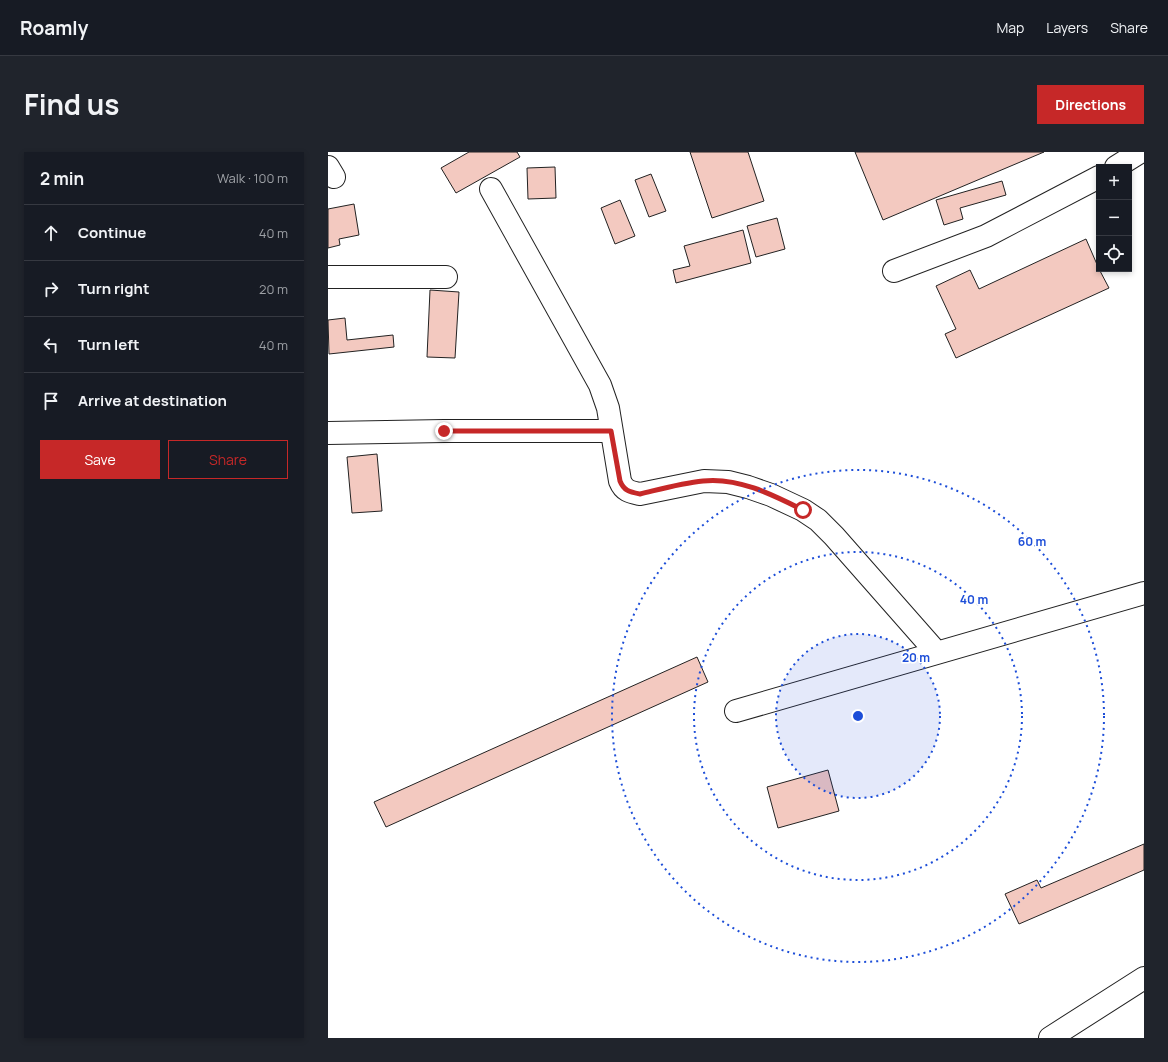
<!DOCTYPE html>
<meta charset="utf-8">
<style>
body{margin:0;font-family:Manrope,sans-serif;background:#20242c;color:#f1f3f6}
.controls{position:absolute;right:12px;top:12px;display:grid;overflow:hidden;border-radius:0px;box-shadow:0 2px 6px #0003}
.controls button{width:36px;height:36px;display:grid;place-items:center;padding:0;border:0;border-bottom:1px solid #363941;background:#171b24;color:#f1f3f6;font:20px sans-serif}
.stop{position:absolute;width:12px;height:12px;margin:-9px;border:3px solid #c62828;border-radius:50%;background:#fff}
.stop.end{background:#c62828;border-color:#fff;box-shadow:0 1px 4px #0008}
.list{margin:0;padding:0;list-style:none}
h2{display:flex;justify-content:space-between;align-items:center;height:52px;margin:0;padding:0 16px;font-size:17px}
h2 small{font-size:13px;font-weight:400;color:#9ea1a6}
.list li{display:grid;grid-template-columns:26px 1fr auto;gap:12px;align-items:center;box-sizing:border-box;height:56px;padding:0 16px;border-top:1px solid #363941}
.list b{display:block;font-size:15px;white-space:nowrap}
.list em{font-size:13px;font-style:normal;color:#9ea1a6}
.actions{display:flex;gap:8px;padding:12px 16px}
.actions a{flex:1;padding:9px 0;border:1px solid #c62828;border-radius:0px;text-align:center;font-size:14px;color:#c62828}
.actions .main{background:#c62828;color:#fff}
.icon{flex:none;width:22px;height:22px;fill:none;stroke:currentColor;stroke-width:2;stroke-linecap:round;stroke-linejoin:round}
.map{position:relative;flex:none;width:816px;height:886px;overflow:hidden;border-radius:0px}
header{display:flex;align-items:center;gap:24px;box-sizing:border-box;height:56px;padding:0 20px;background:#171b24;border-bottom:1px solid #363941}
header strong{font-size:19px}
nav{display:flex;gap:22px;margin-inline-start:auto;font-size:14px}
.intro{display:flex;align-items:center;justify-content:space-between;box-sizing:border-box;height:96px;padding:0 24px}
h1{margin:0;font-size:28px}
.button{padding:10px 18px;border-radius:0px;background:#c62828;color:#fff;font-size:14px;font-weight:700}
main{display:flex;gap:24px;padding:0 24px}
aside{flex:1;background:#171b24;border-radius:0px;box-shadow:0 2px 6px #0003}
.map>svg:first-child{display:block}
.building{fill:#f3c9c0;stroke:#222}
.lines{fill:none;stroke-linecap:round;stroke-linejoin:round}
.minor-casing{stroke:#222;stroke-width:24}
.minor{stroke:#fff;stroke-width:22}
.route{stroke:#c62828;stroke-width:5}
.ring{fill:none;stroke:#1d4ed8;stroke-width:2;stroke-dasharray:2 4}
.centre{fill:#1d4ed8;stroke:#fff;stroke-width:2}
.ring-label{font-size:12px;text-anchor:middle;font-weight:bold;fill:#1d4ed8;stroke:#fff;stroke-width:3;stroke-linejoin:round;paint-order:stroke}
</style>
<header>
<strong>Roamly</strong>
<nav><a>Map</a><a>Layers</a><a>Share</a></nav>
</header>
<div class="intro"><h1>Find us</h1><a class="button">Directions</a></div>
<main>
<aside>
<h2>2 min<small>Walk · 100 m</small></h2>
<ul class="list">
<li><svg class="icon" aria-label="ahead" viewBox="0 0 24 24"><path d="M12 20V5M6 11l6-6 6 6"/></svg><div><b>Continue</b></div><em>40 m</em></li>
<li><svg class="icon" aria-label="right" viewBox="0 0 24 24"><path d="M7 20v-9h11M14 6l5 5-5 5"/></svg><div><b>Turn right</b></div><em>20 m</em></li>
<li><svg class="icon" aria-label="left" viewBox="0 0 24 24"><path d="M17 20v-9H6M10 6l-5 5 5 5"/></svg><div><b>Turn left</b></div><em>40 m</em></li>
<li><svg class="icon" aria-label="arrive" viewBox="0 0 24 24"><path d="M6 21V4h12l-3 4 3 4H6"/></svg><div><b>Arrive at destination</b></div></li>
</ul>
<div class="actions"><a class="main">Save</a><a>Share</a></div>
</aside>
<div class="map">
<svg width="816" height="886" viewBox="0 0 816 886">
<rect width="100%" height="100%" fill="#fff"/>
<!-- building -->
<path class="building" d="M141,0H189L192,5L128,41L113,16Z
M362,0H420L436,49L384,66Z
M527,0H716L555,68Z
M227,15L228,46L200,47L199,16Z
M323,22L338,59L321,65L307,28Z
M674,29L678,43L632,56L635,67L616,73L608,48Z
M292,48L307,84L287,92L273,56Z
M26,52L31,83L11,87L12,93L0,96V57Z
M449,66L457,97L428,105L419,74Z
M415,78L423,111L348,131L345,118L362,114L356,94Z
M758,87L771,117L781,136L628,206L617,182L628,177L608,134L642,118L651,137Z
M102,138L131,140L127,206L99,205Z
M17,166L19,188L65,183L66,195L1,202L0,168Z
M49,302L54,359L24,361L19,305Z
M369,505L380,530L58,675L46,650Z
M500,618L511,659L450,676L439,635Z
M816,692V718L691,772L677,742L709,728L713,736Z"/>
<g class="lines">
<defs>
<path id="minor" d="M0,15L6,25
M788,15L812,0
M163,37L272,233L280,256L292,329C296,339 302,340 312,342L376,329L400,330L420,335L443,343L475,358L490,368L506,384L609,501
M566,119L658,84L771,25
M0,125H118
M0,281L116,279H283
M408,559L816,441
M722,886L816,826"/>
</defs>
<!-- minor casing -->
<use href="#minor" class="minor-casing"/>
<!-- minor -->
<use href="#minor" class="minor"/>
</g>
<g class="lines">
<!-- route -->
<path class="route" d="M116,279H283L292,329C296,339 302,340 312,342C333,337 354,331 375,329C410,325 445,343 475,358"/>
</g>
<!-- distance rings -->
<circle cx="530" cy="564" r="82" fill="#1d4ed8" fill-opacity=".12"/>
<g class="ring">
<circle cx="530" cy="564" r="82"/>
<circle cx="530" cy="564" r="164"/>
<circle cx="530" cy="564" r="246"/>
</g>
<circle cx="530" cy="564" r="6" class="centre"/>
<g class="ring-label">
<text x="704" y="394">60 m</text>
<text x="646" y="452">40 m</text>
<text x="588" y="510">20 m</text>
</g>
</svg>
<div class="controls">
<button>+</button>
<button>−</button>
<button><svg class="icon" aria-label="locate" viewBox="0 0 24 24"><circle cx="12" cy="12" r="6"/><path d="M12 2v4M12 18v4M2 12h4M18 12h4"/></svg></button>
</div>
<div class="stop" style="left:475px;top:358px"></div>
<div class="stop end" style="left:116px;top:279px"></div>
</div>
</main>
